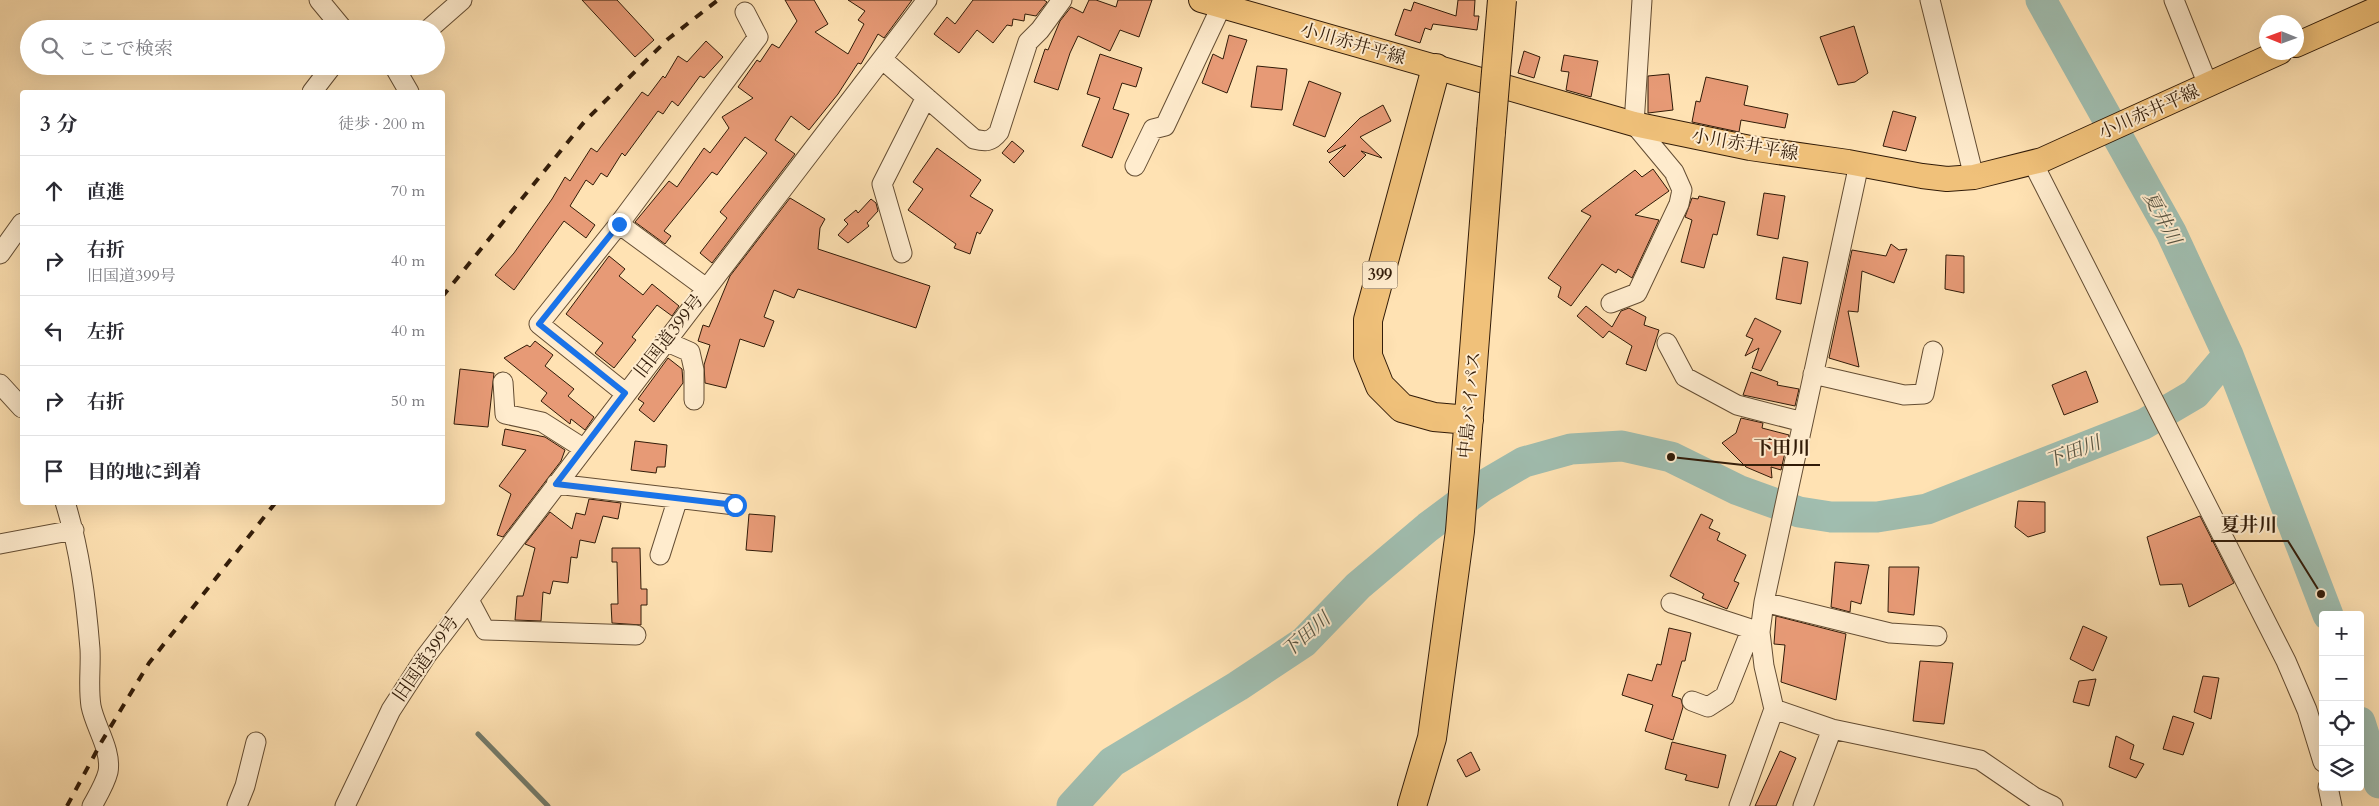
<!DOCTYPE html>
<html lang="ja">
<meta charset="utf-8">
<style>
body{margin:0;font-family:Cardo,"Noto Serif JP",serif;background:#f7f7f7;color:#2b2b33}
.controls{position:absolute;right:15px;bottom:15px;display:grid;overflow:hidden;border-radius:5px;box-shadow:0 5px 20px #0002}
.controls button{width:45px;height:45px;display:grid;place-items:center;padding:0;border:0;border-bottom:1px solid #e1e1e2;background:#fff;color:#2b2b33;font:25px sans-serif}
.compass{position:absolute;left:2259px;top:15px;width:45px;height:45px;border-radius:50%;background:#fff;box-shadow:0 5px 20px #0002;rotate:271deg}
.stop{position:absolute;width:15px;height:15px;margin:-11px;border:4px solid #1a73e8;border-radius:50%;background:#fff}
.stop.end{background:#1a73e8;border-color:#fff;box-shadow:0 1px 5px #0008}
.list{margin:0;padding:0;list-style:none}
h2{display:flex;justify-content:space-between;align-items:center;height:65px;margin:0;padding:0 20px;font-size:21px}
h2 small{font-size:16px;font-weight:400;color:#7c7c81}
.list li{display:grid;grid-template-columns:32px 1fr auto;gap:15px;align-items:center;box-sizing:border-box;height:70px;padding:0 20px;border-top:1px solid #e1e1e2}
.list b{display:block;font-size:19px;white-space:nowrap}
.list p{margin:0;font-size:16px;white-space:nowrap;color:#7c7c81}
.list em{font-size:16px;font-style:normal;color:#7c7c81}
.icon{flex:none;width:28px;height:28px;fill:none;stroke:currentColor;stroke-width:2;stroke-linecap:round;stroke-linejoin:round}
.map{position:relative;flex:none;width:2379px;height:806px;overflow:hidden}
.search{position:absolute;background:#fff;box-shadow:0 5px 20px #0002;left:20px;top:20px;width:425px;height:55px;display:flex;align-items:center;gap:12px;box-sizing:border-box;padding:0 18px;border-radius:28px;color:#7c7c81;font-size:19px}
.panel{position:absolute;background:#fff;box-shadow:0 5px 20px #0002;left:20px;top:90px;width:425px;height:415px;border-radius:5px}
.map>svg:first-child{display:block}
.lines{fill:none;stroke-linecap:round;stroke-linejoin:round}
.stream{stroke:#747c6c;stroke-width:5}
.river{stroke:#a0bdaf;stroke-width:31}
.building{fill:#e79a76;stroke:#311b08}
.minor-casing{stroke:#644d33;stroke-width:21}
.major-casing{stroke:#311b08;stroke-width:26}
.highway-casing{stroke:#311b08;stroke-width:30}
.minor{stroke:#ffecce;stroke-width:19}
.major{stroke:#f0c17a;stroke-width:24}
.highway{stroke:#f0c17a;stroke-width:28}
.rail{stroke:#311b08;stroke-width:4;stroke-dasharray:9 9;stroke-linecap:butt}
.highway-bridge-casing{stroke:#311b08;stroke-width:30;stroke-linecap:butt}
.highway-bridge{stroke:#f0c17a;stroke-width:28}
.route{stroke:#1a73e8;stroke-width:6}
.labels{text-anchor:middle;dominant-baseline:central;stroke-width:4;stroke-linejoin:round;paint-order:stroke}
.shield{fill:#ffecce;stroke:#6f5a43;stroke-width:1}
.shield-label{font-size:16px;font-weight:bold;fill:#311b08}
.street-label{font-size:18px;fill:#311b08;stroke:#ffecce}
.water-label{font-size:19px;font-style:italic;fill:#585442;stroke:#ffecce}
.leader{fill:none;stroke:#311b08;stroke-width:2}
.callout-dot{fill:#311b08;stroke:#ffecce;stroke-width:2}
.callout-label{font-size:19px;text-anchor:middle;font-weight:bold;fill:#311b08;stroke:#ffecce;stroke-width:4;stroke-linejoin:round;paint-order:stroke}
</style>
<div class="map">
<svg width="2379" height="806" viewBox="0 0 2379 806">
<rect width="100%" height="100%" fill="#ffe2b3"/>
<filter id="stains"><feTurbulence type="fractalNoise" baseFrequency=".004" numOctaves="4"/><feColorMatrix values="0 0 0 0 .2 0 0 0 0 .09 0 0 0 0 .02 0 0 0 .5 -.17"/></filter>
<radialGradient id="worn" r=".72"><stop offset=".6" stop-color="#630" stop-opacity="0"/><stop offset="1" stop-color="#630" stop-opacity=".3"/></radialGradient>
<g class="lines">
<!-- stream -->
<path class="stream" d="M478,734L548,806"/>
<!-- river -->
<path class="river" d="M2041,0L2171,232L2228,355L2328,615
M2360,722L2379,783
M1072,806L1112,762L1238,686L1304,642L1358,586L1428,527L1483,486L1524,462L1571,449L1622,446L1671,457L1738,490L1799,512L1831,517H1877L1927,509L2144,424L2195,394L2228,355"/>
</g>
<!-- building -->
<path class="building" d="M582,0H617L654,40L635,57Z
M785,0H814L828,24L815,32L848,54L864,24L858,20L865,11L848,0H912L884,38L878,34L861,64L858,63L838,94L809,130L791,116L775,140L795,154L712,263L700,253L727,218L720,212L767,153L745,137L717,175L712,172L664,231L671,236L665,244L635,222L669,181L677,187L704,148L710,153L729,128L722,117L753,98L738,87L757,60L760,62L772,44L779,48L797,21Z
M973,0H1044L1047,2L1036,16L1025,14L1024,21L1013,19L1012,26L1007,25L993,43L977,30L959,53L934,34L947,17L955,24Z
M1089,0H1096L1116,7L1118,0H1152L1139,37L1120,30L1110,51L1078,36L1070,53L1058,90L1034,82L1045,49L1048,50L1060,21L1071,7L1083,13Z
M1458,0H1475L1474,16H1479L1477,30L1433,24L1431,30L1425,28L1420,43L1395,35L1404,9L1411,11L1414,2L1456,16Z
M1854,26L1868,73L1855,82L1838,85L1820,37Z
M1229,35L1247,40L1227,93L1202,83L1213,54L1223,59Z
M706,41L723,57L704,78L700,76L678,106L672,101L663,114L658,111L625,156L622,153L607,177L601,173L593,185L586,180L570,206L595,225L586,238L564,221L514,290L495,275L514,253L552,199L565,177L570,181L591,148L597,152L642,92L648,96L663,76L665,78L678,56L687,62Z
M1524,51L1540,57L1534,78L1518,73Z
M1100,54L1142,68L1136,87L1122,83L1113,109L1129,114L1112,158L1082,146L1100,98L1087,94Z
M1564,55L1598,61L1591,97L1566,90L1569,72L1561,71Z
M1257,66L1287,69L1282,110L1251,107Z
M1669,74L1673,110L1648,113V76Z
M1706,77L1748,86L1744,105L1788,114L1785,128L1741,120L1739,132L1692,122L1696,101L1700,102Z
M1309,81L1341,93L1325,137L1293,125Z
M1383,105L1391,121L1360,137L1382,158L1361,151L1366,155L1344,177L1329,162L1346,145L1329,153L1327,151L1360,118Z
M1893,111L1916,117L1906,151L1883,146Z
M1012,141L1024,151L1014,163L1002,153Z
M937,148L981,180L970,196L993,210L980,234L977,232L970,254L954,248L956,244L908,210L923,189L913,182Z
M1653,169L1669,191L1635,215L1659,220L1632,278L1618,269L1616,273L1602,264L1571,306L1558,297L1561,287L1548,278L1591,216L1581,211L1635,170L1642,177Z
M1764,193L1785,196L1778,239L1757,235Z
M1699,196L1725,202L1717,235L1713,234L1704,268L1681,262L1692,220L1685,217L1692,198L1698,199Z
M790,198L825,219L820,228L818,249L930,286L916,328L798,289L794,298L774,290L764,317L774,321L764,347L740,339L726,388L705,383L704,365L710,345L698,341L703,325L709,327L730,276Z
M871,199L876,203L878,211L867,223L869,226L848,243L838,235L848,224L844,220L856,210L858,213Z
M1891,244L1899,250L1907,249L1894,283L1862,271L1858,312L1848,311L1859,367L1829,358L1852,250L1886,256Z
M1946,255L1964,256V293L1945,289Z
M609,256L625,269L619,276L643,295L652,284L679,306L672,316L657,305L632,337L636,340L614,368L595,353L603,343L566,314Z
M1783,257L1808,262L1801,304L1776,299Z
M1586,306L1612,327L1621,311L1629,308L1646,317L1644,325L1659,330L1646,371L1626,364L1632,346L1609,331L1603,338L1577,316Z
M1755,318L1781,331L1761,371L1752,368L1759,348L1745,356L1753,339L1746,336Z
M535,341L553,355L545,366L574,389L568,396L594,417L585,430L571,419L570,424L541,401L547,393L504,358L527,345L530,347Z
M668,358L682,369L683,383L654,422L639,410L644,403L638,399Z
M460,369L494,373L488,427L454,424Z
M2086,371L2098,402L2064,415L2052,385Z
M1751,372L1778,382L1777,385L1799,389L1795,406L1743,395Z
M1741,418L1763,423L1762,428L1789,435L1781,470L1771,467L1772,478L1746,467L1722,443L1736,433Z
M505,429L545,437L565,450L561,461L503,537L497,535L511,494L499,486L526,450L502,445Z
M635,441L667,445L665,467H657L656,473L631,470Z
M589,499L621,503L618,519L603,516L595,543L580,540L577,558L571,557L568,583L553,581L550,594L543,592L541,621L515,620L517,596H523L535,548L525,544L550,512L572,529L576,513L585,515Z
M2018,501L2045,502V532L2028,537L2015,527Z
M749,514L775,516L772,552L746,550Z
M1701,514L1713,520L1709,528L1720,533L1717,540L1746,555L1734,581L1739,583L1727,609L1702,598L1704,594L1670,576Z
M2200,516L2234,583L2189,607L2182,584L2160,585L2147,537Z
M612,548H640L641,589H647V605H641V625L612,623L611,604H618L617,562H612Z
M1835,562L1869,565L1861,604L1851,601L1850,612L1831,607Z
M1889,567H1919L1914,615L1888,612Z
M1776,616L1846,634L1836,700L1781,682L1785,645L1774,644Z
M2083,626L2107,637L2093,671L2070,659Z
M1669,628L1691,633L1685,661H1682L1672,696L1681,699L1683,707L1673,740L1645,731L1653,705L1622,695L1628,674L1652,681L1657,664L1661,665Z
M1920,661L1953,663L1944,724L1913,721Z
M2203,676L2219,678L2211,719L2194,712Z
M2096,679L2089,706L2073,702L2079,681Z
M2173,716L2194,723L2183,755L2163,749Z
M2116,736L2134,745L2130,759L2144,764L2136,778L2109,767Z
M1672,742L1726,755L1718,788L1685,780L1687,775L1665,769Z
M1780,751L1796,758L1776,806H1755Z
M1471,752L1480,770L1466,777L1457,760Z"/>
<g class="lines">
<defs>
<path id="minor" d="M319,0L343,29
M1930,0L1974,177
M2174,0L2208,85
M429,29L462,0
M882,59L974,139C986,142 991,142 999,132L1028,42L1040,30L1062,0
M394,66L409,92
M312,92L332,66
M2033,163L2286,661L2307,710L2323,762
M1859,164L1764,602L1760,632L1764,666L1774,709L1832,729L1980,760L2034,797L2053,806
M1135,166L1153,129L1165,126L1221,7
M619,224L706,288
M902,253L882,184L926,97
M0,254L22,223
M1611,303L1637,293L1679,204L1682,190L1674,172L1634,124L1642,0
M665,341L690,352L694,370V400
M1667,343L1685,377L1737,405L1803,422
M1813,374L1904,395L1924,394L1933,351
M503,382L505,414L542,422L583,448
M0,384L22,408
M625,393L539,324L619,224L758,37L745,12
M556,484L735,505
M65,502C80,550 86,599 90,649C91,667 88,687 91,706C95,727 112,750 108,772C105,784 98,795 92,806
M0,544L74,530
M660,555L678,498
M469,600L485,630L636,635
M1764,602L1890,633L1937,636
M1671,603L1760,632
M1692,701L1708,707L1725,696L1751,630
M2328,787L2332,806
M237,806L245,786L256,742
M345,806L391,710L426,656L927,0
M1739,806L1774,709
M1803,806L1832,729"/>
<path id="major" d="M1201,0L1634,124L1750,148L1848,162L1922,176L1947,179L1974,177L2042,160L2280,52
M2296,45L2379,8"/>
<path id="highway" d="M1436,68L1368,320V356L1380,386L1402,408L1434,417L1469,420
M1412,806L1432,738L1460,531L1491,132"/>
</defs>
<!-- minor casing -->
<use href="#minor" class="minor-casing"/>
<!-- major casing -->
<use href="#major" class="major-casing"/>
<!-- highway casing -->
<use href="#highway" class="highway-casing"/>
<!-- minor -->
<use href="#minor" class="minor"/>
<!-- major -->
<use href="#major" class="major"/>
<!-- highway -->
<use href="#highway" class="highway"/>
<!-- rail -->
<path class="rail" d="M442,297L585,121L668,39L718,0
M67,806L102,741L149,663L276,502"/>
<defs>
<path id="highway-bridge" d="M1491,132L1502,0"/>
</defs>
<!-- highway-bridge casing -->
<use href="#highway-bridge" class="highway-bridge-casing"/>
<!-- highway-bridge -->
<use href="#highway-bridge" class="highway-bridge"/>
</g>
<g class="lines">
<!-- route -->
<path class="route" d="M619,224L539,324L625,393L556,484L735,505"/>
</g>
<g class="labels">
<!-- shield labels -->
<rect class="shield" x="1362.5" y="261.5" width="35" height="27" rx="4"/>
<g class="shield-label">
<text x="1380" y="275">399</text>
</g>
<!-- street labels -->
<g class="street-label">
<text transform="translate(1353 44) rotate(16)">小川赤井平線</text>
<text transform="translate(2149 112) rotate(-24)">小川赤井平線</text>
<text transform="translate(1745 145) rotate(10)">小川赤井平線</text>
<text transform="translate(669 336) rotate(-52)">旧国道399号</text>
<text transform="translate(1470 405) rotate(-85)">中島バイパス</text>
<text transform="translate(426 659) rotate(-55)">旧国道399号</text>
</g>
<!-- water labels -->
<g class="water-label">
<text transform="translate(2162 218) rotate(62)">夏井川</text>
<text transform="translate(2073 452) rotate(-21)">下田川</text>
<text transform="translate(1306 635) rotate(-41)">下田川</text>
</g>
</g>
<!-- callouts -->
<path class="leader" d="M1671 457L1743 465H1820M2321 594L2288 541H2211"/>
<g class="callout-dot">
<circle cx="1671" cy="457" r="5"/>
<circle cx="2321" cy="594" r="5"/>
</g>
<g class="callout-label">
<text x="1782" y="454">下田川</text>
<text x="2249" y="531">夏井川</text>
</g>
<rect width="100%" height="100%" filter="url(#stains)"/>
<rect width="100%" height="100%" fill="url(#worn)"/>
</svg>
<div class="controls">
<button>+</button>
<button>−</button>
<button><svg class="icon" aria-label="locate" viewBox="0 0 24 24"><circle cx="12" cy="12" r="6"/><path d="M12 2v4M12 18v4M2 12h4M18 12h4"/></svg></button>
<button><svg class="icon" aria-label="layers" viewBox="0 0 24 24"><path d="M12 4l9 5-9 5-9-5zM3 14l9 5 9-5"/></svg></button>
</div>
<svg class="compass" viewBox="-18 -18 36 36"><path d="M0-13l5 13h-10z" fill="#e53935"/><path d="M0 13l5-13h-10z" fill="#7c7c81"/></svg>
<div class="stop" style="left:735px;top:505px"></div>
<div class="stop end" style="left:619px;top:224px"></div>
<div class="search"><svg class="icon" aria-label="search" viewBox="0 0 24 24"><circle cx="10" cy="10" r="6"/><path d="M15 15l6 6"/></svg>ここで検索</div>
<section class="panel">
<h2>3 分<small>徒歩 · 200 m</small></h2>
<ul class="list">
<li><svg class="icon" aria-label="ahead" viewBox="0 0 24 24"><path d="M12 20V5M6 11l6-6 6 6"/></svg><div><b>直進</b></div><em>70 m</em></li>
<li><svg class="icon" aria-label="right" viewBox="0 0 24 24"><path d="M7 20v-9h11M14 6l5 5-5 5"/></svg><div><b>右折</b><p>旧国道399号</p></div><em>40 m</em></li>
<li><svg class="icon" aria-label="left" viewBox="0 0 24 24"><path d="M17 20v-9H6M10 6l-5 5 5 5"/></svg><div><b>左折</b></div><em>40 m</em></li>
<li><svg class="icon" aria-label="right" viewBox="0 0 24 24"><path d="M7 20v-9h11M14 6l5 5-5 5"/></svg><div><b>右折</b></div><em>50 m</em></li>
<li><svg class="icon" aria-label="arrive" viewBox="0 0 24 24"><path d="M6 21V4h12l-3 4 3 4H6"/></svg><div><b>目的地に到着</b></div></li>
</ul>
</section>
</div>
